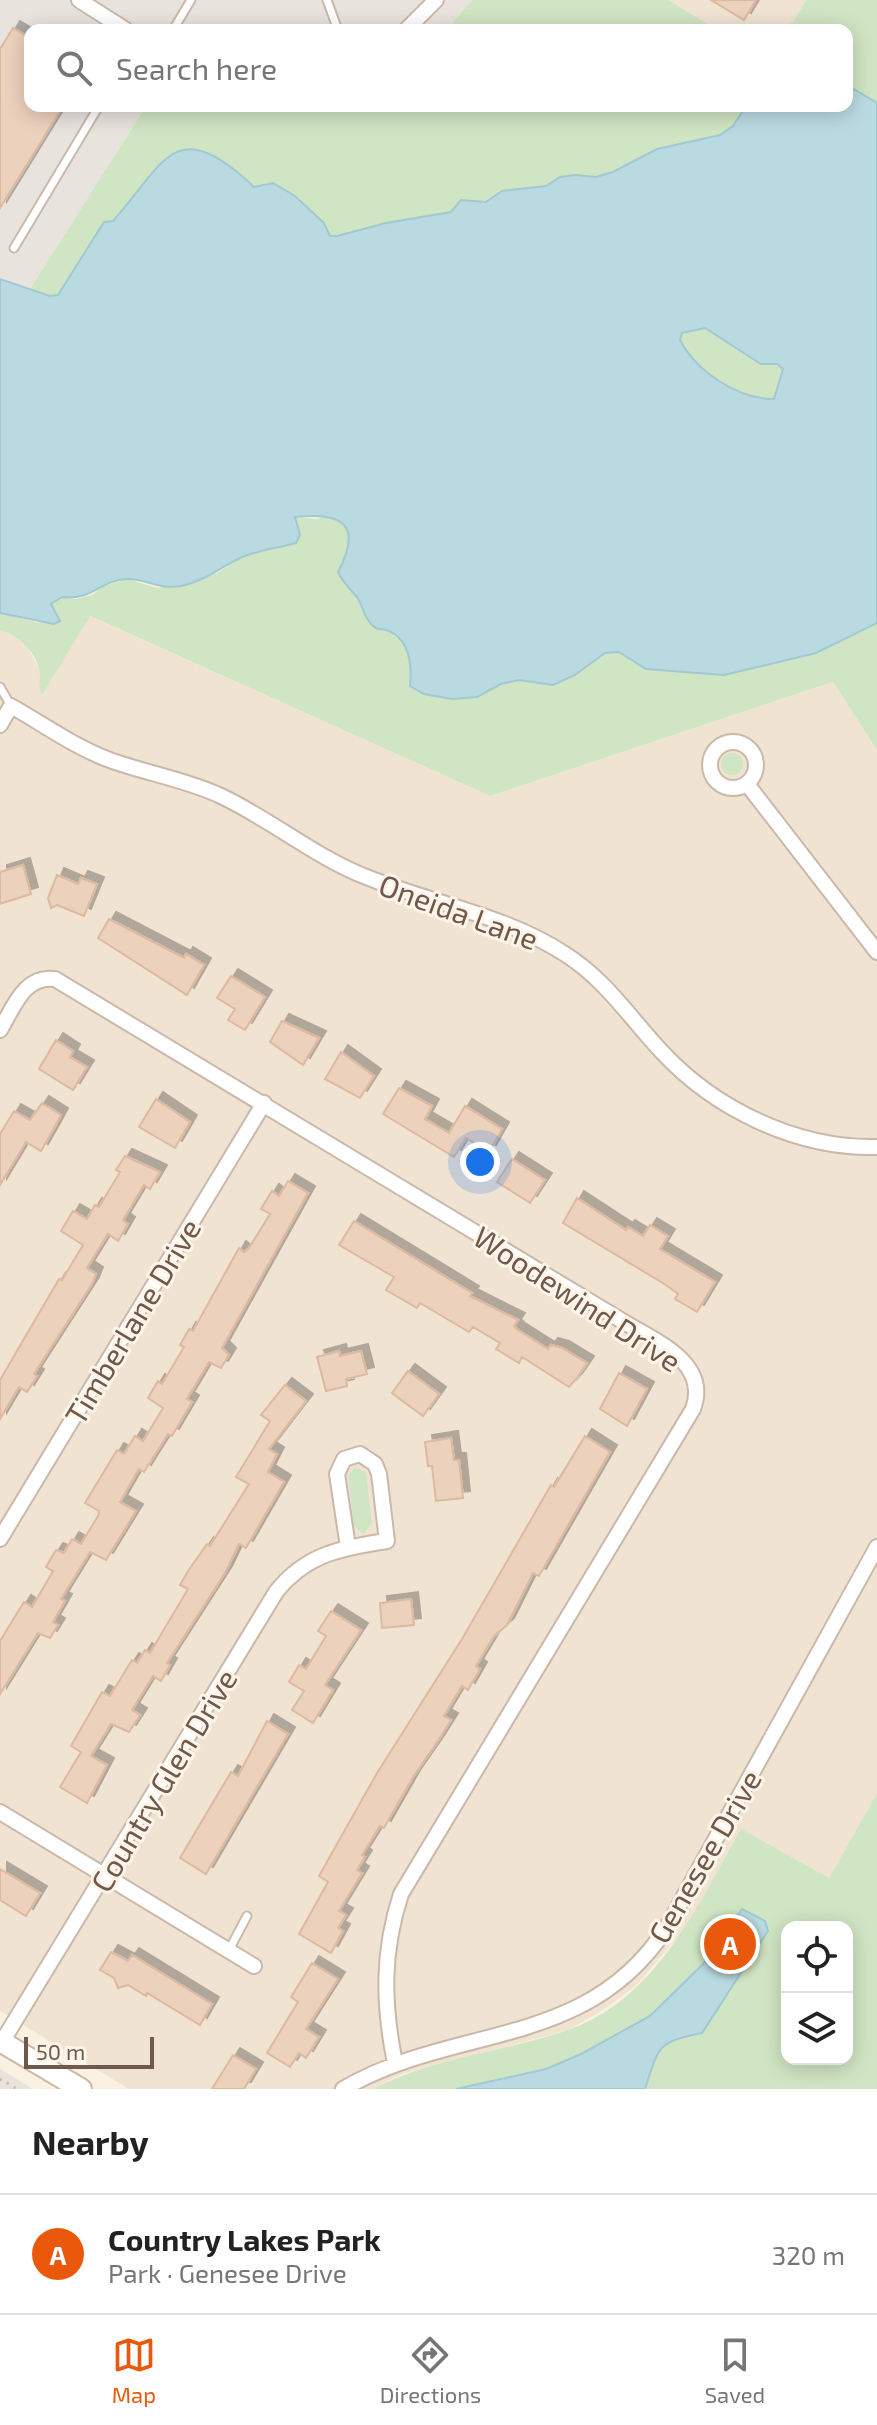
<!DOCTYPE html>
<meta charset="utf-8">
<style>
body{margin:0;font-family:"Exo 2",sans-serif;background:#f6f6f6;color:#222}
.controls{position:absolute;right:24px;bottom:24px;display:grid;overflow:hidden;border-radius:16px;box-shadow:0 4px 20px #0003}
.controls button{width:72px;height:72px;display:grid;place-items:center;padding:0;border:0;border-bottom:2px solid #e0e0e0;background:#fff;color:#222;font:40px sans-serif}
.scale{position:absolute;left:24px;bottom:20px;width:130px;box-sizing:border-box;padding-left:8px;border:4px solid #6f594c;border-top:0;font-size:22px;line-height:28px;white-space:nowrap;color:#6f594c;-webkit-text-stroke:6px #fdf5e9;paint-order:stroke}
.you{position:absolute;left:480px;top:1162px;width:28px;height:28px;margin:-20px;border:6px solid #fff;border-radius:50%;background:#1a73e8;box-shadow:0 0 0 12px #1a73e833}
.badge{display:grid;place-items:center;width:52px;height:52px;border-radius:50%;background:#ea580c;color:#fff;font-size:26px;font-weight:700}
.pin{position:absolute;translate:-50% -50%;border:4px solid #fff;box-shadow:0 2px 8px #0006}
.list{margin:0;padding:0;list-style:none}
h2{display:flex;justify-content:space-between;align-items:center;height:104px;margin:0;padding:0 32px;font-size:34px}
h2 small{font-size:26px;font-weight:400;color:#767676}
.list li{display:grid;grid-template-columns:52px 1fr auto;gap:24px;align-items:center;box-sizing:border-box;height:120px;padding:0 32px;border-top:2px solid #e0e0e0}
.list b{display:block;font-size:30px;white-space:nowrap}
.list p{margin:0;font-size:26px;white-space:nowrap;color:#767676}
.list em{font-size:26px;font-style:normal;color:#767676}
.icon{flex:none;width:44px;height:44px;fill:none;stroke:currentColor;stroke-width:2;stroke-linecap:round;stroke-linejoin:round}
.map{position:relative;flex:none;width:877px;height:2089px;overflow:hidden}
.search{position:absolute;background:#fff;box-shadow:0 4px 20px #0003;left:24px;right:24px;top:24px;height:88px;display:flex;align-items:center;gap:20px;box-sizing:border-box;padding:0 28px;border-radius:16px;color:#767676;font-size:30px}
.sheet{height:224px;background:#fff}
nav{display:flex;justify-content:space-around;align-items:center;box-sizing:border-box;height:112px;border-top:2px solid #e0e0e0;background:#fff;font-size:22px;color:#767676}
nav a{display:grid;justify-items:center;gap:4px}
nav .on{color:#ea580c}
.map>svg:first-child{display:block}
.residential{fill:#f0e3d2}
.industrial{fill:#e9e3dd}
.green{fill:#d0e5c3;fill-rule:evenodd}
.water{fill:#badae1;stroke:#a1c9d2;stroke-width:2;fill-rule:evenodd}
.building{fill:#ecd1bd;stroke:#ddb99f;stroke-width:2;filter:url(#shadow)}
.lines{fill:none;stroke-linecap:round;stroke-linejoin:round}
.lane-casing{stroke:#c9b9ab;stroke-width:11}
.street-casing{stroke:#c9b9ab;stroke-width:18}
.secondary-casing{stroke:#ccbaa9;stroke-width:24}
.path{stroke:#d1b5a1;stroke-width:3;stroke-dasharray:2 6;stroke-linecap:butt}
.lane{stroke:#fff;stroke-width:7}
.street{stroke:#fff;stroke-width:14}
.secondary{stroke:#fff;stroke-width:20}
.labels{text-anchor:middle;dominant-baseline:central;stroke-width:6;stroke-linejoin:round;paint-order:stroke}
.street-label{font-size:30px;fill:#6f594c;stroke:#fdf5e9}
</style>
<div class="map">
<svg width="877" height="2089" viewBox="0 0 877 2089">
<defs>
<filter id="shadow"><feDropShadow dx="7" dy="-7" stdDeviation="0" flood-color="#0004"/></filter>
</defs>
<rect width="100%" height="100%" fill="#faf1e3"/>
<!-- residential -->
<path class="residential" d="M669,0H806L793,22L774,30H717Z
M89,616L490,796L833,682L877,750V1793L829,1878L684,1930L636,1986L600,2012L568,2030L399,2075L373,2089H129L0,2011V630L15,636L28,647L40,672L41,694Z"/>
<!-- industrial -->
<path class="industrial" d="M0,0H472L446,30H30V106H146L30,289L0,279Z
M0,2069L33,2089H0Z"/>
<!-- green -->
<path class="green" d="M472,0H669L717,30H446Z
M806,0H877V103L847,85V30H774L793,22Z
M146,106H746L733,126L720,135L657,149L613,172L596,177L575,175L560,177L546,186L502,191L486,202L461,200L451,212L386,223L337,236L330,237L324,223L295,196L273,183L254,187L219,159L188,149L153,171L58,295L50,296L30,289Z
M705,328L761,364H777L783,369L774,399C738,398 698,372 680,340L682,333Z
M329,515C357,523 349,552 338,572L359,599L368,622L376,629L390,631L404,645L412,663L477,697L501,684L519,680L553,685L575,675L605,653L620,652L634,663L724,675L816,653L877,623V750L833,682L490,796L90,616L42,695C38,688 40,684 40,676C38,653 21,637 0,630V613L39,623L50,604L62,597L76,599L92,595L104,586L127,579L158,588L217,573L246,555L278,548L300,535L295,517L317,519Z
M721 764a11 11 0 1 1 22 0a11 11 0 1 1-22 0Z
M355,1467L366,1473L372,1523L364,1534L354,1526L348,1476Z
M877,1793V2089H373C432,2058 502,2052 565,2031C655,2002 698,1905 741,1829L829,1878ZM787,1927H847V2059H787Z"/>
<!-- water -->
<path class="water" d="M847,85L877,103V623L816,653L724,675L646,669L619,652L605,653L575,675L553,685L519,680L501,684L477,697L452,699L424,694L410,686C412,666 411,641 389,631C382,628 377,631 372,625C364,618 363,606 357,597C350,589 343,583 338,572C364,523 340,512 295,517L300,535L296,543C278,548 259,550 242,557C221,567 205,581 181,586C158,590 145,578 126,579C101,580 92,601 62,597L51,604L60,621L54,624L0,613V279L50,296L58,295L104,222L113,221C166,162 174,112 254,187L273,183L295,196L324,223L330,236H337L386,223L451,212L461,200L486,202L502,191L546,186L560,177L575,175L596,177L613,172L657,149L720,135L733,126L746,106H847ZM705,328L761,364H777L783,369L774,399C738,399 697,372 680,340L682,333Z
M742,1909L765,1921L768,1931L702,2033C657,2042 659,2046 645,2089H456L546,2069L581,2054L650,2016L703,1964Z"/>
<!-- building -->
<path class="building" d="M711,0H756L744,20Z
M13,28L30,38V106H63L0,208V49Z
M23,865L31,894L0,904V872Z
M57,875L78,884L81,878L97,884L84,916L57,905L51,908L48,898Z
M109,919L184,958L186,954L204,965L187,995L98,938Z
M231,976L265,997L245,1030L228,1020L235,1009L217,998Z
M282,1021L319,1038L303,1065L270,1042Z
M56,1040L73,1051L70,1057L87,1067L73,1090L39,1069Z
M341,1052L374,1076L360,1098L325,1079Z
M399,1088L432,1106L425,1119L449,1133L465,1106L502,1129L489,1152L466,1138L454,1157L383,1114Z
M156,1099L190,1122L175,1148L139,1127Z
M42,1103L61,1115L53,1130L41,1151L26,1142L0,1185V1134L14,1111L30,1120Z
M125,1156L160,1172L150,1189L144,1185L123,1220L128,1224L118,1241L108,1234L87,1268L96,1274L92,1284L34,1374L37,1376L27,1392L19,1387L0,1419V1380L59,1279L62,1280L83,1245L61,1231L73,1211L87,1219L95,1205L99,1207L120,1172L116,1170Z
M512,1159L545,1180L530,1203L497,1182Z
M288,1181L308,1193L222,1348L229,1355L221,1368L209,1362L187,1399L192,1402L172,1436L168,1434L144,1472L139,1469L120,1502L136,1511L106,1560L90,1552L61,1599L65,1601L53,1622L58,1625L50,1638L38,1633L0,1694V1641L24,1602L32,1607L53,1571L46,1567L56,1550L64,1553L72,1539L81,1544L98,1516L99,1511L85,1503L117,1450L124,1454L135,1436L143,1441L163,1408L148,1398L158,1381L162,1384L184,1347L180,1345L189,1329L193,1331L239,1248L244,1252L249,1248L270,1214L261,1209L272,1191L279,1196Z
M577,1198L626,1230L628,1227L643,1236L650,1225L668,1236L660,1249L715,1282L697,1312L675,1299L678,1294L666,1285L563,1223Z
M354,1221L472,1293L470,1296L518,1320L514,1326L518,1330L548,1349L551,1345L562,1348L587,1363L577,1378L569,1387L522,1357L519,1363L496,1349L500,1343L473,1327L469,1332L420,1303L417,1308L386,1290L394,1277L339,1245Z
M339,1351L340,1356L361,1351L367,1374L346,1379L347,1386L326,1391L317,1357Z
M408,1371L439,1394L423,1416L392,1393Z
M619,1373L647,1389L627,1426L600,1409Z
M285,1385L306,1401L269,1449L277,1454L268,1472L284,1482L246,1548L239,1544L225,1573L167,1663L170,1665L161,1681L153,1676L132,1710L140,1715L129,1732L111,1724L91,1756L107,1765L87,1803L60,1787L81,1752L71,1746L102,1692L110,1696L132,1660L137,1663L145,1650L150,1653L188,1589L180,1585L188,1571L207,1544L210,1546L249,1484L236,1477L270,1421L261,1415Z
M585,1436L610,1452L539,1576L533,1573L507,1625L494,1636L476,1666L480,1669L468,1690L462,1686L444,1716L451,1720L438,1741L413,1777L384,1828L380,1826L362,1855L365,1857L357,1870L362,1873L339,1911L346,1915L338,1928L343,1931L331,1953L299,1934L328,1882L319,1876L377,1773L462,1639L551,1485L554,1487Z
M451,1438L454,1460H459L463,1498L436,1501L432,1466H428L425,1442Z
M411,1599L414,1625L382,1628L380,1603Z
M331,1611L361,1630L325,1685L333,1690L313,1723L292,1710L304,1691L289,1682L299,1665L306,1669L326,1636L318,1631Z
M267,1721L288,1734L206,1874L180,1858L231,1772L238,1776Z
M0,1869L40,1893L26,1916L0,1900Z
M111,1952L128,1961L132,1955L212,2004L200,2025L147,1993L146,1996L128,1985L118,1988L114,1978L100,1970Z
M312,1963L338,1979L306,2029L319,2037L306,2058L299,2053L290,2067L267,2053L298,2002L291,1997Z
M233,2055L256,2069L244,2089H212Z"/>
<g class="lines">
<defs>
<path id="lane" d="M327,0L338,30
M173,30L191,0
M14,248L99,106
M0,687L11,706
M229,1950L247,1916"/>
<path id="street" d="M79,0L126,30
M406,30L436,0
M0,725L11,706C43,724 73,746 107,759C144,773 185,779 221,796C272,820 316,858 369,878C434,904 505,915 565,954C606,980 630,1018 662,1052C716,1110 798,1149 877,1147
M710 765a23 23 0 1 1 46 0a23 23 0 1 1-46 0Z
M747,784L877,952
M0,1030C14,1007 24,975 55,979L624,1322C657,1342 710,1363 693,1409L401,1894C382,1952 383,2004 395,2063
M0,1539L264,1103
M0,1812L254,1966
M2,2042L276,1592C306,1554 341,1548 387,1541L379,1474L375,1464L360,1454L344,1459L337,1474L348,1547
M343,2089C456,2023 587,2051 667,1927L877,1547"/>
<path id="secondary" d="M0,2041L81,2089"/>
</defs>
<!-- lane casing -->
<use href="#lane" class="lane-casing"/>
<!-- street casing -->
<use href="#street" class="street-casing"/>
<!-- secondary casing -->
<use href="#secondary" class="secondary-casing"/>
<!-- path -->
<path class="path" d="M0,2079L17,2089"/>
<!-- lane -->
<use href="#lane" class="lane"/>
<!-- street -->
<use href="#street" class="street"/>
<!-- secondary -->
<use href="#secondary" class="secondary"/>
</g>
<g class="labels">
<!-- street labels -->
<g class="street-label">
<text transform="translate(459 911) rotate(20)">Oneida Lane</text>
<text transform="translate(578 1298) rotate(33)">Woodewind Drive</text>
<text transform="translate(132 1321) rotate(-59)">Timberlane Drive</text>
<text transform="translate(163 1780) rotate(-59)">Country Glen Drive</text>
<text transform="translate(704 1856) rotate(-60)">Genesee Drive</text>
</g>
</g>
</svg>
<div class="controls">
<button><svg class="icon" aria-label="locate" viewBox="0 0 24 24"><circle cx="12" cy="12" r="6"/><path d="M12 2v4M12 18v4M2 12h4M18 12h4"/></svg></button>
<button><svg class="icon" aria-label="layers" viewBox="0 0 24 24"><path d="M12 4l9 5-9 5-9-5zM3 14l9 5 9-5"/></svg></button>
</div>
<div class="scale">50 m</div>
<div class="you"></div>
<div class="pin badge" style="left:730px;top:1944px">A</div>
<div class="search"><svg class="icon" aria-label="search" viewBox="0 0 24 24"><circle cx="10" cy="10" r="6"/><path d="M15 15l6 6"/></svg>Search here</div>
</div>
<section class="sheet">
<h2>Nearby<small></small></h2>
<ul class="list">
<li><span class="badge">A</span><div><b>Country Lakes Park</b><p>Park · Genesee Drive</p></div><em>320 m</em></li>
</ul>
</section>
<nav>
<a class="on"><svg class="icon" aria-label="map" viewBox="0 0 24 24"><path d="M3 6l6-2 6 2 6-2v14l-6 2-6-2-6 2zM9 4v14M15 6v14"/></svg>Map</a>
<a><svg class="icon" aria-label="directions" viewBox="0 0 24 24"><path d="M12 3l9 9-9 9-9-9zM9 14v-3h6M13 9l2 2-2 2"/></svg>Directions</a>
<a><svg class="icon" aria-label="saved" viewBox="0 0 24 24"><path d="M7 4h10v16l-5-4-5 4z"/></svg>Saved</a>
</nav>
